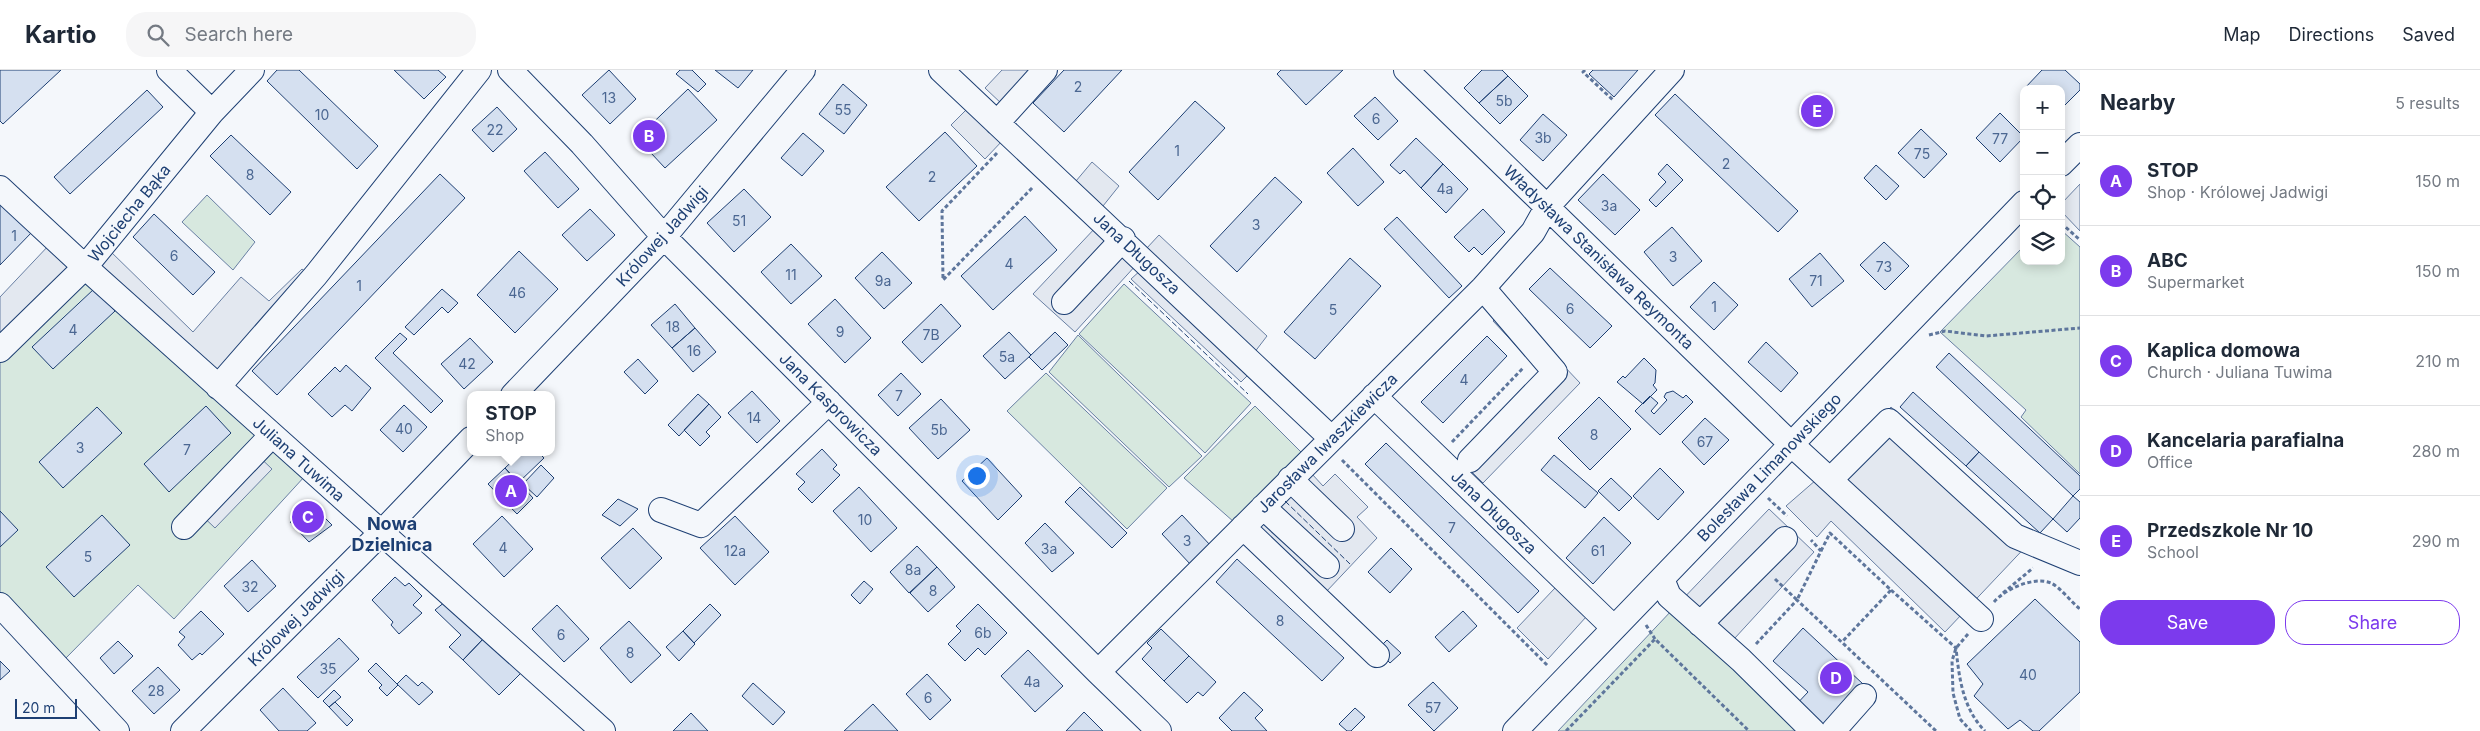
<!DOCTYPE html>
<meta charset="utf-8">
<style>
body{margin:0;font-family:Inter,sans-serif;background:#f6f6f7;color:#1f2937}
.controls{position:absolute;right:15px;top:15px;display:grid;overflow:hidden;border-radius:10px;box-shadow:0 2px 12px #0003}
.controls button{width:45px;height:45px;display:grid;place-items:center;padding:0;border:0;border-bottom:1px solid #e0e1e3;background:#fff;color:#1f2937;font:25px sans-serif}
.scale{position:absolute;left:15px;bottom:12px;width:62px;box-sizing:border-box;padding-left:5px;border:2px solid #1d3f73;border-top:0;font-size:14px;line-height:18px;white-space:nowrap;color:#1d3f73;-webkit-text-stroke:4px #f4f7fb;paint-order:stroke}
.you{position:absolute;left:976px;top:405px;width:18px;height:18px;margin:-12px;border:4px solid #fff;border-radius:50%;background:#1a73e8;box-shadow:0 0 0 8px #1a73e833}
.badge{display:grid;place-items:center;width:32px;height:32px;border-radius:50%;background:#7c3aed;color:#fff;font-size:16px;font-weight:700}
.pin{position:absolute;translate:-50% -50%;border:2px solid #fff;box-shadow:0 1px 5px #0006}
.popup{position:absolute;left:467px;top:321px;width:88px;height:65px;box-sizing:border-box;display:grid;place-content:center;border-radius:10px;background:#fff;filter:drop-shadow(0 1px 4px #0005);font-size:16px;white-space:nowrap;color:#747a83}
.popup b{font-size:19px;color:#1f2937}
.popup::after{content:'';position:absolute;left:50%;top:100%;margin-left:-10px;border:10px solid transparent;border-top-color:#fff}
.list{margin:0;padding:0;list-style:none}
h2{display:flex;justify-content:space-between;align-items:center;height:65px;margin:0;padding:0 20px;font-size:21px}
h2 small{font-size:16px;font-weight:400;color:#747a83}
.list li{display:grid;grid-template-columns:32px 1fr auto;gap:15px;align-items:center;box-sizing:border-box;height:90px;padding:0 20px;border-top:1px solid #e0e1e3}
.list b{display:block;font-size:19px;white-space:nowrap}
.list p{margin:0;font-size:16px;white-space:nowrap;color:#747a83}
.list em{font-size:16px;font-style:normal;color:#747a83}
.actions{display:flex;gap:10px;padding:15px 20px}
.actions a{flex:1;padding:11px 0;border:1px solid #7c3aed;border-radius:20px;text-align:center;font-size:18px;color:#7c3aed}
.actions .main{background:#7c3aed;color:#fff}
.icon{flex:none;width:28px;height:28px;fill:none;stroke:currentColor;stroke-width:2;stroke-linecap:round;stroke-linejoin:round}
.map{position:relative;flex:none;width:2080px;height:661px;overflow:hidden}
header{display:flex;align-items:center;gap:30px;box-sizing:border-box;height:70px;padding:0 25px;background:#fff;border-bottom:1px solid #e0e1e3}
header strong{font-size:24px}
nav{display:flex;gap:28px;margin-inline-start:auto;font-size:18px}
.search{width:350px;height:45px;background:#f6f6f7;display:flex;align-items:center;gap:12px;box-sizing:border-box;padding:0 18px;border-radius:20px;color:#747a83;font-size:19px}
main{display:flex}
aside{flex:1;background:#fff}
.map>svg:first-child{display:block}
.green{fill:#d7e8df;stroke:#687fa3}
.parking{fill:#e3e8f0;stroke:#687fa3}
.building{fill:#d5e0f0;stroke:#1d3f73}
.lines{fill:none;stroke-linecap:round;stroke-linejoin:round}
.minor-casing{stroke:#1d3f73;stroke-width:26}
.path{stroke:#5e769c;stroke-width:3;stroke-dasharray:4 2.5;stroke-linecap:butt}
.minor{stroke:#f4f7fb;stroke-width:24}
.fence{stroke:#1d3f73;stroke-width:1;stroke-dasharray:6 2.5;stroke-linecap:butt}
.labels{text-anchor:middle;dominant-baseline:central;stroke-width:4;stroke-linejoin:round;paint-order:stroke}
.number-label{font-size:14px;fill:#4b6792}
.street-label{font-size:16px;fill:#1d3f73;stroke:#f4f7fb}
.neighbourhood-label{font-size:18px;font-weight:bold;fill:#1d3f73;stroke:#f4f7fb}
</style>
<header>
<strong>Kartio</strong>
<div class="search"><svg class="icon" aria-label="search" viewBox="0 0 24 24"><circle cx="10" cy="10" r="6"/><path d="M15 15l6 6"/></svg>Search here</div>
<nav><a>Map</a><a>Directions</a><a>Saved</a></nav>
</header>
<main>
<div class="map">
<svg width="2080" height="661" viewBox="0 0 2080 661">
<rect width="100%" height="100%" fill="#f4f7fb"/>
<!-- green -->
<path class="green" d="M207,125L255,172L233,200L182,152Z
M2061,160L2080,177V404L2021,347L2026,340L1940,262L2024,176V191H2061Z
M85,205L305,406L174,549L138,515L65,589L0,522V289Z
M1124,214L1251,333L1205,383L1079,264Z
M1078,265L1202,386L1169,417L1049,302Z
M1046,303L1167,418L1127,459L1007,341Z
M1255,336L1301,382L1234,452L1184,408Z
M1673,539L1802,661H1558Z"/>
<!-- parking -->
<path class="parking" d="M1002,0H1035L1003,35L985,18Z
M970,36L1004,69L985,89L951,55Z
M1092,92L1119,116L1103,136L1076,111Z
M2080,114V161L2061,141V134Z
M1097,156L1137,194L1075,262L1033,224Z
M1159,165L1267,266L1254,283L1146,179Z
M51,173L74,194L0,267V227Z
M108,179L193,262L241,207L269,231L302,199L313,208L222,312L93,197Z
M1142,199L1251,302L1241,312L1131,209Z
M1508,237L1580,313L1483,413L1458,388L1539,308L1538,299L1493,251Z
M1891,337L2033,469L1945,562L1831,451L1817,467L1786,436L1839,390Z
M253,381L272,399L215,458L195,439Z
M1312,404L1323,416L1335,404L1368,437L1357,447L1377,468L1325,523L1258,458Z
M1769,439L1814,482L1723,581L1678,534Z
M1555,518L1586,547L1548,589L1517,558Z"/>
<!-- building -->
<path class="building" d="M0,0H61L3,54L0,51Z
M277,0H299L378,76L357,99L267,11Z
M394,0H438L446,7L424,29Z
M609,0L636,29L610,54L582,25Z
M680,0H692L706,14L698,22L676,4Z
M715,0H753L738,18Z
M1064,0H1122L1064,62L1033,33Z
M1281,0H1343L1306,35L1277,4Z
M1482,0H1502L1508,6L1479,33L1464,18Z
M1593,0H1638L1614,27L1589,4Z
M2042,0H2065L2080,14V20L2061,39V19H2024Z
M1508,6L1528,26L1500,54L1479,33Z
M843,14L867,35L844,64L819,44Z
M688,19L717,50L665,98L637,68Z
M147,20L163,37L70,124L54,107Z
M1675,24L1798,141L1778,162L1655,45Z
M1375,27L1398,51L1378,70L1354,46Z
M1195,31L1225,58L1158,130L1129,102Z
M497,37L517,59L493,82L472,60Z
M2000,43L2024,67L2000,92L1976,68Z
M1543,44L1567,65L1543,91L1520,70Z
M1921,59L1947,84L1924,108L1898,83Z
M945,62L977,96L919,151L886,117Z
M803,63L824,81L802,106L781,88Z
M231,65L291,122L270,145L210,86Z
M1416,68L1443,94L1421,118L1404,100L1400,104L1390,95Z
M1353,78L1384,112L1358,136L1327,103Z
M545,82L579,119L558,138L524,101Z
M1443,94L1468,119L1446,143L1421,118Z
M1667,94L1683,110L1656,137L1649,130L1666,112L1658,104Z
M1876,95L1899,116L1886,130L1864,108Z
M440,104L465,128L277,325L252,301Z
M1603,104L1640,140L1615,165L1578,130Z
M1275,107L1302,132L1237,202L1210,176Z
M744,119L771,147L734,182L707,153Z
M0,130L33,161L0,195Z
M590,139L615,165L587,191L562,165Z
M1483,139L1505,162L1482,185L1474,177L1469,182L1454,167Z
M154,144L215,202L193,225L133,167Z
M1025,146L1057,180L993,240L961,206Z
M1397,147L1462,216L1449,228L1384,159Z
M1672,157L1702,191L1673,216L1644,182Z
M1884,172L1909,196L1885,220L1860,195Z
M791,174L822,206L791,234L761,202Z
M519,181L558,219L515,263L477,225Z
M882,182L912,213L884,239L855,208Z
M1820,183L1844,211L1812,237L1789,209Z
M1350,188L1381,216L1315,289L1284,262Z
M1550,198L1612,256L1590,278L1529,219Z
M1714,212L1738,235L1714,260L1690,237Z
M94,219L115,241L53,299L32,277Z
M442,219L458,233L448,243L442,237L414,265L405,257Z
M835,229L871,268L845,293L808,254Z
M675,234L695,258L672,278L651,255Z
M941,234L961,256L922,293L902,272Z
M695,258L716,282L693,302L672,278Z
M1009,262L1031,285L1005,309L983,286Z
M1055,262L1068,275L1042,300L1029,287Z
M400,263L407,269L393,283L443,331L431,343L375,288Z
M1487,266L1507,286L1443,353L1421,332Z
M470,268L493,292L464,319L441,294Z
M1766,272L1798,303L1781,322L1748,292Z
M1949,283L2080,406V419L2073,426L1936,297Z
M1644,288L1656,300L1655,313L1653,315L1657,320L1643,334L1617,312L1623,306L1625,308Z
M638,289L658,311L645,324L624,302Z
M346,295L371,318L352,341L345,335L332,347L308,324L335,297L340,302Z
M901,303L921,324L898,346L878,325Z
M752,321L780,351L757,373L728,343Z
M1673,321L1683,328L1686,325L1693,332L1660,365L1635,341L1650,326L1658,333L1651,341L1654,344L1667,330L1664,327L1666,323Z
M1913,322L1979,382L1966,396L1900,337Z
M698,324L709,334L679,366L668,355Z
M1599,327L1631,359L1590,400L1558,368Z
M941,329L970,360L938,389L909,358Z
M709,334L721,347L706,362L710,366L700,376L684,360Z
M404,335L427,357L403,382L380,360Z
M206,336L231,363L169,422L144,394Z
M97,337L122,363L63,418L39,392Z
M1705,348L1729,370L1704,395L1682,372Z
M1386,373L1539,521L1518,543L1365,394Z
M822,379L837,395L833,399L840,405L812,433L798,419L805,412L796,404Z
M522,382H538L544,388L518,413L505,398Z
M1979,382L2053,449L2040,463L1966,396Z
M1554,385L1598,423L1585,438L1541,400Z
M987,388L1022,426L998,450L962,411Z
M541,395L554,408L537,427L523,414Z
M505,398L533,428L517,444L488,414Z
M1660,398L1684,422L1658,450L1633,426Z
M1611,408L1632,428L1619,441L1598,421Z
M859,417L897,458L871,482L833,441Z
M1080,417L1127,463L1112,478L1065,432Z
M2073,426L2080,432V448L2067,462L2053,449Z
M618,429L638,439L620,456L602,445Z
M310,433L332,455L309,472L290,452Z
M0,441L18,460L0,477Z
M102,445L130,475L74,527L46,497Z
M1182,445L1211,476L1191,495L1162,464Z
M502,446L533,479L504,507L473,474Z
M735,446L769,482L735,515L700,478Z
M1604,447L1631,473L1593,514L1566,488Z
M1045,453L1074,483L1052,502L1025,473Z
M633,458L662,488L630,519L601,488Z
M917,476L937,497L909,523L890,502Z
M1391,478L1412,499L1390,523L1368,502Z
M1237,489L1344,588L1322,611L1216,512Z
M252,490L276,516L248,542L224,516Z
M937,497L955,517L928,542L910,523Z
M395,507L405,516L409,513L422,526L413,535L422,543L399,564L391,555L393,552L372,530Z
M864,511L873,519L860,534L851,525Z
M2035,529L2080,572V622L2039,661H2033L2020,650L2008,659L1974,626L1983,614L1967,594Z
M446,531L484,568L463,590L449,577L461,565L435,540Z
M710,534L721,545L694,573L683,561Z
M978,534L1007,563L985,585L978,578L965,591L948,574L961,561L956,556Z
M557,535L589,569L564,592L532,559Z
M201,541L224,564L202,585L200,583L192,590L178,575L185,567L179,562Z
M1463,541L1477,556L1449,582L1435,567Z
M629,551L661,585L631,613L600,578Z
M1803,558L1863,614L1819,661L1793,638L1808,622L1773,591Z
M1161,559L1189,586L1164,611L1142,589L1152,578L1147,573Z
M683,561L695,574L679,591L666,577Z
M339,568L359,589L318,628L297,607Z
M484,568L521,603L499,625L463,590Z
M1387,570L1401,583L1390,593L1386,589L1376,598L1367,590Z
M118,571L133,586L114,604L100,588Z
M1028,580L1063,616L1035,642L1001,606Z
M1189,586L1216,612L1203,626L1198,622L1187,633L1164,611Z
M0,591L10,601L0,610Z
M376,593L398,615L387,626L379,618L382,615L368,601Z
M158,597L180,620L154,644L132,621Z
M927,604L951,630L930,650L906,624Z
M406,605L418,616L422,612L433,622L419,635L397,614Z
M1433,612L1458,638L1434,661L1408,635Z
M753,613L785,642L773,655L742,626Z
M283,618L316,653L307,661H279L260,640Z
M334,620L341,627L329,637L323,631Z
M1244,622L1263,640L1255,648L1267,661H1232L1219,648Z
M335,632L353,650L347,656L329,637Z
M873,634L898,661H844Z
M1355,638L1365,647L1351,661H1347L1339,654Z
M1084,642L1103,661H1066Z
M691,643L708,661H673Z"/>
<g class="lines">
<defs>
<path id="minor" d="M169,0L212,42
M510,0L582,74L664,167L1098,602L1159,661
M941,0L1331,368
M1406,0L1791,374L1981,549
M997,53L1045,0
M2061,94L2080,75
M0,118L85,197L603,661
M1064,232L1123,169
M0,280L85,197L212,42L252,0
M218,317L316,205L479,0
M513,325L664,167L803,0
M1374,326L1614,558
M1470,390L1555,302L1483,218
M1290,409L1342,459
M1831,409L1889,351L2015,466L2080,493
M1263,437L1327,496
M661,440L701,455L829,332
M184,457L272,365
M1243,457L1377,585
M1662,509L1669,526L1741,590L1813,661
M0,535L117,661
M1700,554L1785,469
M1098,602L1483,218L1533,162L1547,137L1672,0
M183,661L381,463L471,369
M1515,661L2024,133
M1833,661L1864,626"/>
</defs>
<!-- minor casing -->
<use href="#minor" class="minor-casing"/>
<!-- path -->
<path class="path" d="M1585,0L1583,2L1614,31
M997,83L942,141L943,210L1033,117
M2061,153L2080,170
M1929,265L1945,261L1986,266L2080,258
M1452,372L1524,297
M1342,390L1548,596
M1768,428L1787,446
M1821,481L1830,463L1891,520L1842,572
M1775,509L1797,530L1821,481L1811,470
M1891,520L1956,578C1959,608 1963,639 1985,661
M2003,523L2033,498
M1994,532C2005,519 2034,506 2051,513C2061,518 2071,532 2080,539
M1646,555L1655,569
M1968,564L1956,578L1952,591L1953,623L1960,649L1971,661
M1756,574L1797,530L1936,661
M1566,661L1655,569L1749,661"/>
<!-- minor -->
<use href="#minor" class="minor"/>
<!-- fence -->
<path class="fence" d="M1129,211L1248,324
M1285,431L1350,494"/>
</g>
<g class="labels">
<!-- number labels -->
<g class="number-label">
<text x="1078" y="16">2</text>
<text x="609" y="27">13</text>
<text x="1504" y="30">5b</text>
<text x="843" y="39">55</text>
<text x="322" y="44">10</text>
<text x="1376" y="48">6</text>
<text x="495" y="59">22</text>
<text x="1543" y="67">3b</text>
<text x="2000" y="68">77</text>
<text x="1177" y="80">1</text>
<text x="1922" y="83">75</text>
<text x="1726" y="93">2</text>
<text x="250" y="104">8</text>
<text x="932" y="106">2</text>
<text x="1445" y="118">4a</text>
<text x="1609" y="135">3a</text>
<text x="739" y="150">51</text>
<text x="1256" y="154">3</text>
<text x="14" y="165">1</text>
<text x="174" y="185">6</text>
<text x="1673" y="186">3</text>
<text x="1009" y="193">4</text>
<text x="1884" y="196">73</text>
<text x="791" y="204">11</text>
<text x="883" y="210">9a</text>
<text x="1816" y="210">71</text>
<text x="359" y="215">1</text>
<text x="517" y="222">46</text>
<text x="1714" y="236">1</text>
<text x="1570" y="238">6</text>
<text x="1333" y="239">5</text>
<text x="673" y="256">18</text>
<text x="73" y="259">4</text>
<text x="840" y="261">9</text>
<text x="931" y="264">7B</text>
<text x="694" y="280">16</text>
<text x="1007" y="286">5a</text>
<text x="467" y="293">42</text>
<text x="1464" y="309">4</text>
<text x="899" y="325">7</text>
<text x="754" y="347">14</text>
<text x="404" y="358">40</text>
<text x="939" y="359">5b</text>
<text x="1594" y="364">8</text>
<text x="1705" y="371">67</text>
<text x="80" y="377">3</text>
<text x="187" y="379">7</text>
<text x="865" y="449">10</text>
<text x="1452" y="457">7</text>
<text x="1187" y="470">3</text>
<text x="503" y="477">4</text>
<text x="1049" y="478">3a</text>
<text x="735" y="480">12a</text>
<text x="1598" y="480">61</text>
<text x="88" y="486">5</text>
<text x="913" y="499">8a</text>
<text x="250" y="516">32</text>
<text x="933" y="520">8</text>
<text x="1280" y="550">8</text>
<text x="983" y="562">6b</text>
<text x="561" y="564">6</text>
<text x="630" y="582">8</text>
<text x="328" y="598">35</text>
<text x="2028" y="604">40</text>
<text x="1032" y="611">4a</text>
<text x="156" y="620">28</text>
<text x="928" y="627">6</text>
<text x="1433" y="637">57</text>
</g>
<!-- street labels -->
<g class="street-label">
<text transform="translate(129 143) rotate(-51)">Wojciecha Bąka</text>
<text transform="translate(662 166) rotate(-48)">Królowej Jadwigi</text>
<text transform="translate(1137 183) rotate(43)">Jana Długosza</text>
<text transform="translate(1599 187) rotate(44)">Władysława Stanisława Reymonta</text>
<text transform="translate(831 334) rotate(45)">Jana Kasprowicza</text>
<text transform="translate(1327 373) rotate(-45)">Jarosława Iwaszkiewicza</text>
<text transform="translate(299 389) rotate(42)">Juliana Tuwima</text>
<text transform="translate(1769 397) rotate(-46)">Bolesława Limanowskiego</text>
<text transform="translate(1494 442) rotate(44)">Jana Długosza</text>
<text transform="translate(296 548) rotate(-45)">Królowej Jadwigi</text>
</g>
<!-- neighbourhood labels -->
<g class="neighbourhood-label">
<text x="392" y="453">Nowa<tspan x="392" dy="21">Dzielnica</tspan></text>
</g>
</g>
</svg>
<div class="controls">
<button>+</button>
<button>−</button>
<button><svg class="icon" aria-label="locate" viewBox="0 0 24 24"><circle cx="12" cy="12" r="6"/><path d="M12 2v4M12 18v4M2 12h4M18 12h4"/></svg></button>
<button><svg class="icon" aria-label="layers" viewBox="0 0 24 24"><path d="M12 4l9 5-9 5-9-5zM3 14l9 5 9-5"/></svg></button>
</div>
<div class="scale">20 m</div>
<div class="you"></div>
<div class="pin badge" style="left:511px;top:421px">A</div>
<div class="popup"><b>STOP</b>Shop</div>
<div class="pin badge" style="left:649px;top:66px">B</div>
<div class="pin badge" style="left:308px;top:447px">C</div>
<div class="pin badge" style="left:1836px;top:608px">D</div>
<div class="pin badge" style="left:1817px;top:41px">E</div>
</div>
<aside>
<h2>Nearby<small>5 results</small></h2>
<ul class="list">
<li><span class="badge">A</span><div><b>STOP</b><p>Shop · Królowej Jadwigi</p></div><em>150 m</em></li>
<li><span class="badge">B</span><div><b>ABC</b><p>Supermarket</p></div><em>150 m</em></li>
<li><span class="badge">C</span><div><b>Kaplica domowa</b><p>Church · Juliana Tuwima</p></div><em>210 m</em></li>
<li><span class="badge">D</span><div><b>Kancelaria parafialna</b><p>Office</p></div><em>280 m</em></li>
<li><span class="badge">E</span><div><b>Przedszkole Nr 10</b><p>School</p></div><em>290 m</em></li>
</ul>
<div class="actions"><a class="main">Save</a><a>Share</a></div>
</aside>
</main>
